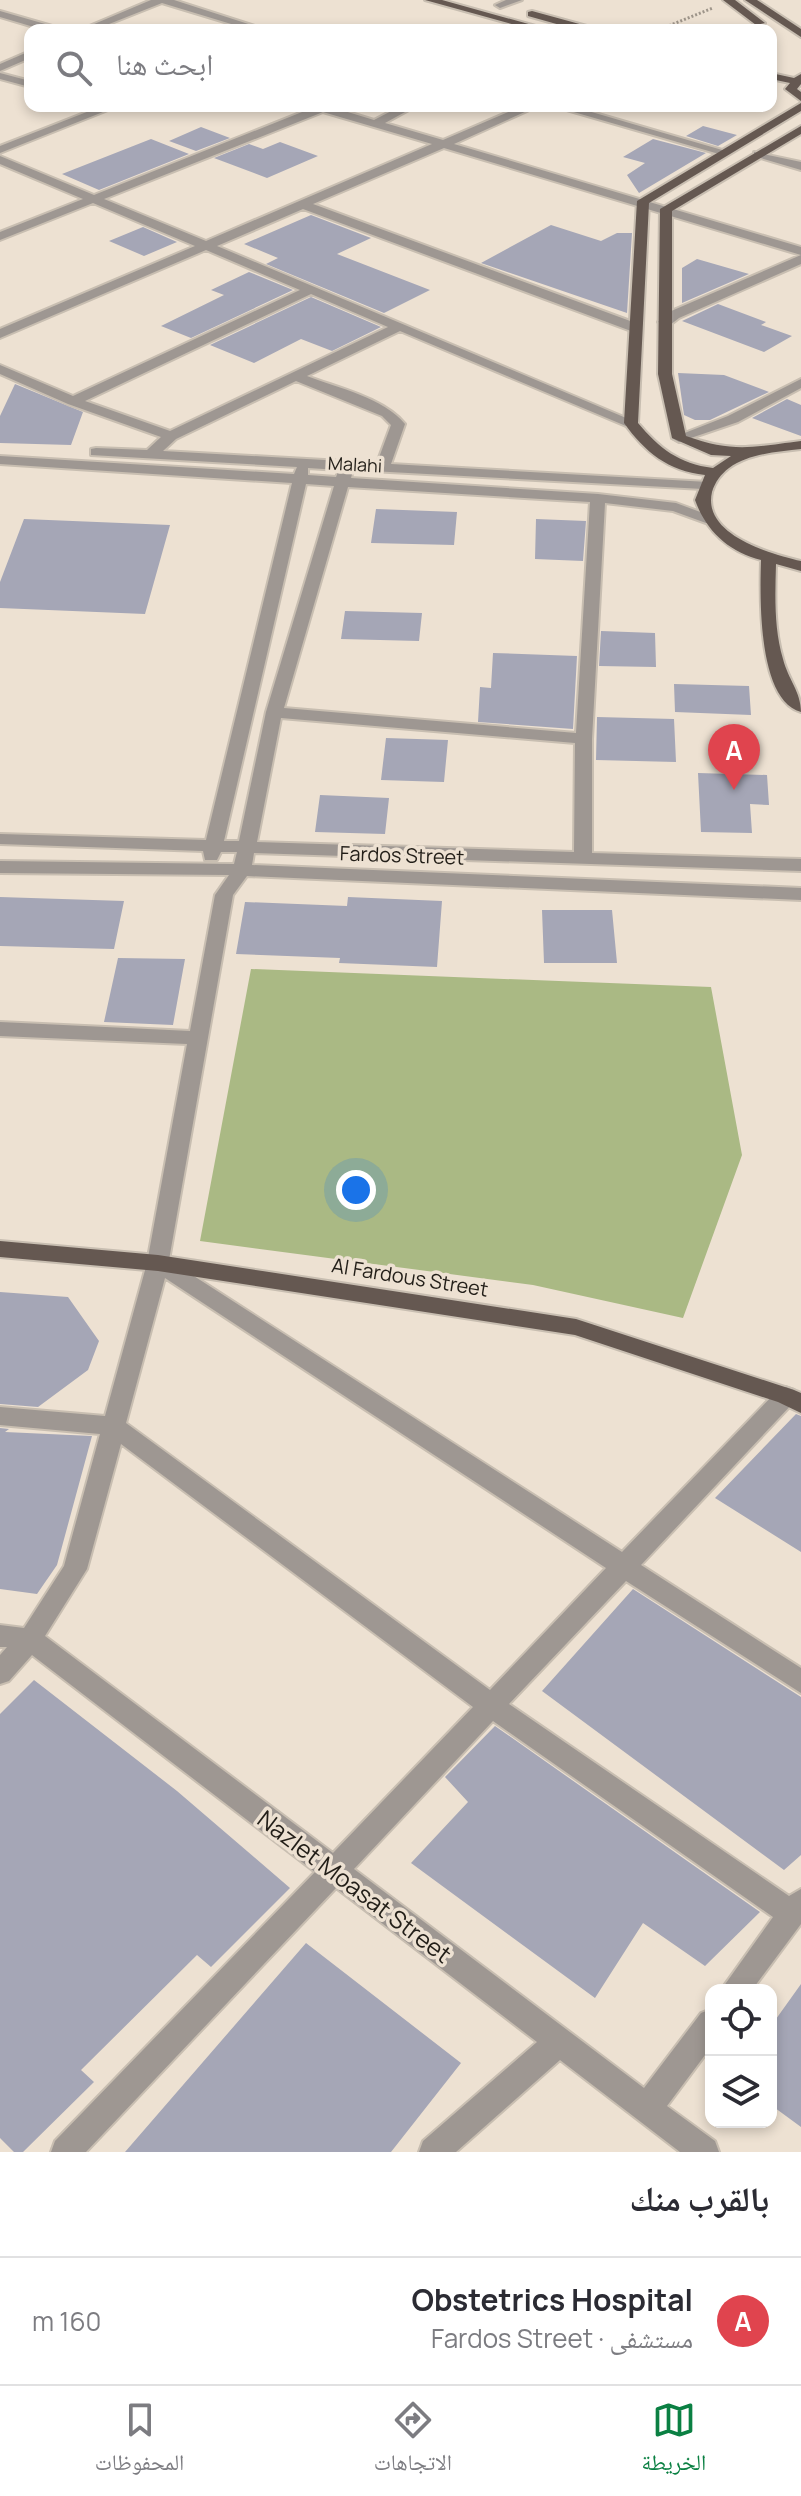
<!DOCTYPE html>
<html lang="ar">
<meta charset="utf-8">
<style>
body{margin:0;font-family:Manrope,"Noto Naskh Arabic",sans-serif;background:#f7f7f7;color:#2b2b33;direction:rtl}
.controls{position:absolute;right:24px;bottom:24px;display:grid;overflow:hidden;border-radius:16px;box-shadow:0 4px 12px #0003}
.controls button{width:72px;height:72px;display:grid;place-items:center;padding:0;border:0;border-bottom:2px solid #e1e1e2;background:#fff;color:#2b2b33;font:40px sans-serif}
.you{position:absolute;left:356px;top:1190px;width:28px;height:28px;margin:-20px;border:6px solid #fff;border-radius:50%;background:#1a73e8;box-shadow:0 0 0 12px #1a73e833}
.badge{display:grid;place-items:center;width:52px;height:52px;border-radius:50%;background:#0b8043;color:#fff;font-size:26px;font-weight:700}
.pin{position:absolute;translate:-50% -66px;filter:drop-shadow(0 2px 4px #0008)}
.pin::after{content:'';position:absolute;top:42px;width:28px;height:24px;background:inherit;clip-path:polygon(0 0,100% 0,50% 100%)}
.list{margin:0;padding:0;list-style:none}
h2{display:flex;justify-content:space-between;align-items:center;height:104px;margin:0;padding:0 32px;font-size:34px}
h2 small{font-size:26px;font-weight:400;color:#7c7c81}
.list li{display:grid;grid-template-columns:52px 1fr auto;gap:24px;align-items:center;box-sizing:border-box;height:128px;padding:0 32px;border-top:2px solid #e1e1e2}
.list b{display:block;font-size:30px;white-space:nowrap}
.list p{margin:0;font-size:26px;white-space:nowrap;color:#7c7c81}
.list em{font-size:26px;font-style:normal;color:#7c7c81}
.icon{flex:none;width:44px;height:44px;fill:none;stroke:currentColor;stroke-width:2;stroke-linecap:round;stroke-linejoin:round}
.map{position:relative;flex:none;width:801px;height:2152px;overflow:hidden;direction:ltr}
.search{position:absolute;background:#fff;box-shadow:0 4px 12px #0003;left:24px;right:24px;top:24px;height:88px;display:flex;align-items:center;gap:20px;box-sizing:border-box;padding:0 28px;border-radius:16px;color:#7c7c81;font-size:30px}
.sheet{height:232px;background:#fff}
nav{display:flex;justify-content:space-around;align-items:center;box-sizing:border-box;height:112px;border-top:2px solid #e1e1e2;background:#fff;font-size:22px;color:#7c7c81}
nav a{display:grid;justify-items:center;gap:4px}
nav .on{color:#0b8043}
.map>svg:first-child{display:block}
.green{fill:#aab984}
.building{fill:#a5a6b6}
.lines{fill:none;stroke-linecap:round;stroke-linejoin:round}
.minor-casing{stroke:#c8beb1;stroke-width:4}
.major-casing{stroke:#c8beb1;stroke-width:4}
.path{stroke:#9e958a;stroke-width:3;stroke-dasharray:2 2;stroke-linecap:butt}
.minor{fill:#9e9792;fill-rule:evenodd}
.major{fill:#655851;fill-rule:evenodd}
.labels{text-anchor:middle;dominant-baseline:central;stroke-width:7;stroke-linejoin:round;paint-order:stroke}
.far-street-label{font-size:18px;fill:#221e18;stroke:#ede1d2}
.street-label{font-size:20px;fill:#221e18;stroke:#ede1d2}
.near-street-label{font-size:24px;fill:#221e18;stroke:#ede1d2}
</style>
<div class="map">
<svg width="801" height="2152" viewBox="0 0 801 2152">
<rect width="100%" height="100%" fill="#ede1d2"/>
<!-- green -->
<path class="green" d="M251,969L711,987L742,1155L683,1318L533,1285L200,1241Z"/>
<!-- building -->
<path class="building" d="M703,126L737,135L718,146L686,136Z
M201,127L230,138L196,151L169,141Z
M151,139L189,154L99,190L62,174Z
M653,139L706,153L639,193L627,175L645,163L623,157Z
M280,142L318,156L267,178L214,158L249,144L263,149Z
M311,215L371,238L337,254L430,290L384,313L266,264L278,258L244,244Z
M551,225L601,241L617,233H632L627,313L481,263Z
M143,227L177,242L144,256L109,241Z
M697,259L749,274L682,303V268Z
M249,272L293,290L191,338L161,326L224,295L211,290Z
M311,297L381,327L332,351L301,339L254,363L210,345Z
M718,304L766,322L761,325L792,336L764,352L682,321Z
M678,373L724,375L769,392L710,420H695L684,415Z
M15,384L83,412L71,445L0,443V416Z
M787,399L801,405V436L752,418Z
M376,509L457,512L454,545L371,543Z
M24,519L170,525L145,614L0,608V582Z
M536,519L586,521L583,561L535,559Z
M345,611L422,613L419,641L341,639Z
M601,631L655,633L656,667L599,666Z
M493,653L577,656L573,729L478,722L480,687L491,688Z
M674,684L749,686L751,715L675,712Z
M597,717L674,719L676,762L596,760Z
M386,738L448,740L444,782L381,780Z
M698,773L767,775L769,805L750,804L752,833L701,832Z
M320,795L389,798L385,834L315,832Z
M0,897L124,901L114,949L0,946Z
M348,897L442,901L437,967L339,963L340,958L236,954L245,902L347,906Z
M542,910H612L617,963H544Z
M118,958L185,959L173,1025L104,1022Z
M0,1292L68,1297L99,1341L88,1370L38,1407L0,1404Z
M796,1414L801,1416V1552L715,1498Z
M0,1428L9,1429L5,1432L92,1436L57,1565L37,1594L0,1589Z
M633,1589L801,1697V1855L784,1870L542,1691Z
M34,1680L177,1791L290,1888L211,1967L197,1955L81,2070L94,2082L23,2152H14L0,2138V1714Z
M495,1726L760,1912L705,1966L643,1923L595,1998L411,1863L468,1802L445,1777Z
M306,1943L461,2063L391,2152H125Z
M801,1984V2127L771,2105V2026Z"/>
<g class="lines">
<defs>
<path id="minor" d="M151,0H174L267,30H251L162,3L94,30H80Z
M506,0H522L500,8L495,5Z
M0,11L59,28L60,30H44L0,17Z
M30,51V58L0,71V64Z
M0,73L30,81V87L0,79Z
M102,106H118L0,153V146Z
M310,106H328L374,120L401,106H416L385,123L443,140L522,106H538L454,144L801,247V255L444,148L313,204L641,325V331H631L303,209L217,246L638,423L626,426L400,331L307,376C338,388 384,398 405,424L391,464L708,482L710,485L703,489L353,470L351,478L598,494L676,503L711,516V522L706,523L673,511L605,503L592,739V853L801,859V871L254,853L252,865L801,888V900L247,876L233,895L169,1260L622,1552L778,1390L786,1387L794,1390L797,1396L794,1402L641,1565L801,1668V1693L626,1581L509,1704L789,1896L801,1889V1924L752,1990H721L773,1917L493,1721L354,1869L644,2088L701,2013L711,2009V2047L667,2106L715,2141L719,2152H680L560,2060L456,2152H419L423,2141L537,2042L336,1888L86,2152H51L55,2141L315,1872L32,1655L9,1681L0,1684V1655L7,1647H0V1625L24,1628L64,1566L100,1434L0,1425V1407L105,1416L147,1263L187,1044L0,1036V1022L190,1031L215,895L229,875L0,873V861L234,864L237,852H221L217,860H205L203,851L0,844V834L206,840L292,483L0,464V456L294,474L297,467L91,455V449L96,448L147,450L161,437L68,404L0,374V365L73,396L300,290L206,250L0,338V329L195,246L93,203L0,240V232L83,199L0,164V156L94,195L312,108ZM323,112L432,144L206,241L104,199ZM311,294L388,327L170,431L85,401ZM296,381L382,416L391,425L377,463L163,451L176,439ZM308,468L339,470L336,477L308,475ZM306,484L334,486L266,712L239,841H224ZM348,487L590,502L576,733L284,708ZM281,718L575,743L574,852L257,842ZM165,1278L606,1568L490,1690L126,1423ZM121,1444L473,1707L333,1853L45,1636L87,1569Z
M553,106H571L729,152L719,154Z
M754,152L801,162V170L754,156Z
M801,255V264L679,318L670,325L658,322L669,312Z
M801,379V388L738,422L679,442L672,438L728,416Z"/>
<path id="major" d="M425,0H442L550,30H533Z
M723,0H735L765,23L756,25Z
M745,0H757L801,29V37Z
M532,11L594,28L595,30H578L528,16V12Z
M771,73L794,78L801,74V84L797,89L801,92V101L785,89L790,83L771,79Z
M801,103V111L649,203L638,423C659,448 679,464 713,468L731,456L711,455L672,438L658,374L660,209L801,126V134L672,211V374L686,436C733,453 753,447 801,441V449C778,452 749,453 729,468C721,474 715,482 712,492C702,535 771,554 801,561V571L776,564C775,596 774,629 783,659C788,679 801,692 801,712C757,700 760,595 761,560C729,552 706,531 695,500L705,475C668,471 645,452 624,423L637,201Z
M0,1241L158,1255L576,1319L794,1390L801,1393V1413L778,1402L575,1335L158,1271L0,1257Z"/>
</defs>
<!-- minor casing -->
<use href="#minor" class="minor-casing"/>
<!-- major casing -->
<use href="#major" class="major-casing"/>
<!-- path -->
<path class="path" d="M658,30L713,8"/>
<!-- minor -->
<use href="#minor" class="minor"/>
<!-- major -->
<use href="#major" class="major"/>
</g>
<g class="labels">
<!-- far-street labels -->
<g class="far-street-label">
<text transform="translate(355 464) rotate(3)">Malahi</text>
</g>
<!-- street labels -->
<g class="street-label">
<text transform="translate(402 855) rotate(2)">Fardos Street</text>
<text transform="translate(410 1277) rotate(9)">Al Fardous Street</text>
</g>
<!-- near-street labels -->
<g class="near-street-label">
<text transform="translate(355 1886) rotate(37)">Nazlet Moasat Street</text>
</g>
</g>
</svg>
<div class="controls">
<button><svg class="icon" aria-label="locate" viewBox="0 0 24 24"><circle cx="12" cy="12" r="6"/><path d="M12 2v4M12 18v4M2 12h4M18 12h4"/></svg></button>
<button><svg class="icon" aria-label="layers" viewBox="0 0 24 24"><path d="M12 4l9 5-9 5-9-5zM3 14l9 5 9-5"/></svg></button>
</div>
<div class="you"></div>
<div class="pin badge" style="left:734px;top:790px;background:#e0444e">A</div>
<div class="search"><svg class="icon" aria-label="search" viewBox="0 0 24 24"><circle cx="10" cy="10" r="6"/><path d="M15 15l6 6"/></svg>ابحث هنا</div>
</div>
<section class="sheet">
<h2>بالقرب منك<small></small></h2>
<ul class="list">
<li><span class="badge" style="background:#e0444e">A</span><div><b>Obstetrics Hospital</b><p>مستشفى · Fardos Street</p></div><em>160 m</em></li>
</ul>
</section>
<nav>
<a class="on"><svg class="icon" aria-label="map" viewBox="0 0 24 24"><path d="M3 6l6-2 6 2 6-2v14l-6 2-6-2-6 2zM9 4v14M15 6v14"/></svg>الخريطة</a>
<a><svg class="icon" aria-label="directions" viewBox="0 0 24 24"><path d="M12 3l9 9-9 9-9-9zM9 14v-3h6M13 9l2 2-2 2"/></svg>الاتجاهات</a>
<a><svg class="icon" aria-label="saved" viewBox="0 0 24 24"><path d="M7 4h10v16l-5-4-5 4z"/></svg>المحفوظات</a>
</nav>
